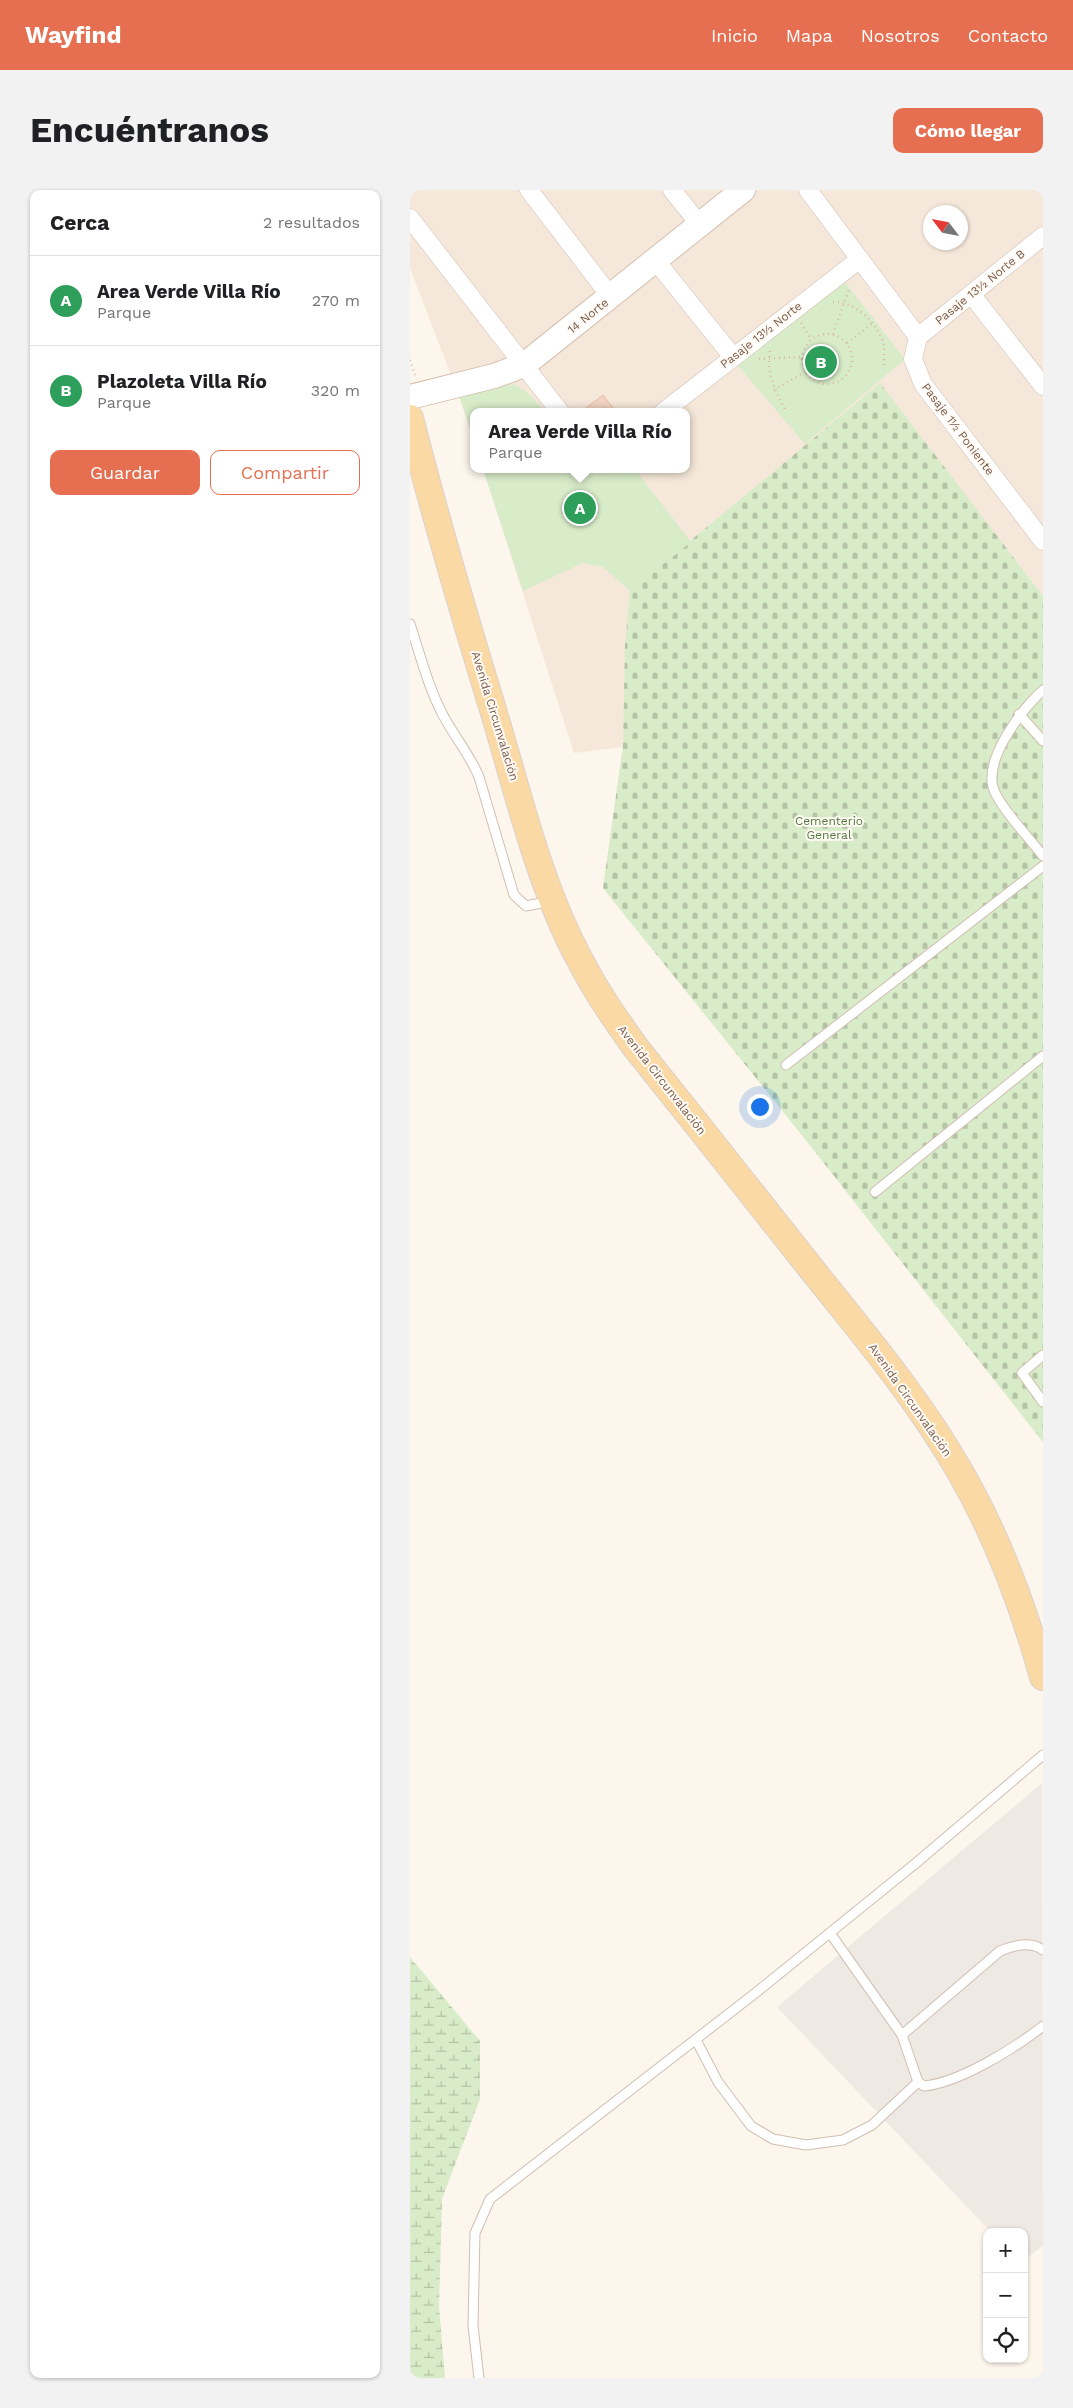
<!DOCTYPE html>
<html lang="es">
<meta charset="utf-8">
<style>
body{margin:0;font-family:"Work Sans",sans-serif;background:#f2f2f2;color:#202124}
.controls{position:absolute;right:15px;bottom:15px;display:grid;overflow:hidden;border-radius:10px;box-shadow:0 1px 4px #0004}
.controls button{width:45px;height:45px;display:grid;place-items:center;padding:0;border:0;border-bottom:1px solid #e0e0e0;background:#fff;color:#202124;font:25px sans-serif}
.compass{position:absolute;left:513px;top:15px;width:45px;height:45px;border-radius:50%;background:#fff;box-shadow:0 1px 4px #0004;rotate:302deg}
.you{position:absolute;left:349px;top:916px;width:18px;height:18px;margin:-12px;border:4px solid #fff;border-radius:50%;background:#1a73e8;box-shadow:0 0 0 8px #1a73e833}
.badge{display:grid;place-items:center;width:32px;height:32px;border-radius:50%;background:#e76f51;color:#fff;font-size:16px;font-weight:700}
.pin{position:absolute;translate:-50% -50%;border:2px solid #fff;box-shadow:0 1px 5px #0006}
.popup{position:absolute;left:60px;top:218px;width:220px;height:65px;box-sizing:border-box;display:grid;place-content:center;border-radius:10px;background:#fff;filter:drop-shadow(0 1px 4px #0005);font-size:16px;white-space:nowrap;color:#757577}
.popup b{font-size:19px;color:#202124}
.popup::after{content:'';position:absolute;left:50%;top:100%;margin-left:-10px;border:10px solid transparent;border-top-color:#fff}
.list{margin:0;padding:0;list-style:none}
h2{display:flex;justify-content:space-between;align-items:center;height:65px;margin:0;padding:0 20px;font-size:21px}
h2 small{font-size:16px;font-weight:400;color:#757577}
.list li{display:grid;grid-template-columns:32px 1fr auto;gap:15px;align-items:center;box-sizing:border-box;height:90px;padding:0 20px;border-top:1px solid #e0e0e0}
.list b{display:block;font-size:19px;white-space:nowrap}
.list p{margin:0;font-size:16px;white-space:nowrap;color:#757577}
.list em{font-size:16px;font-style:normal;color:#757577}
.actions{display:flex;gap:10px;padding:15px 20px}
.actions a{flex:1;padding:11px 0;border:1px solid #e76f51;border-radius:10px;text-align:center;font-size:18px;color:#e76f51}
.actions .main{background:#e76f51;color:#fff}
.icon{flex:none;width:28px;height:28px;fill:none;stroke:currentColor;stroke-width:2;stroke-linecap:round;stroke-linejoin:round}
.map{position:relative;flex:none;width:633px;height:2188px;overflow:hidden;border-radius:10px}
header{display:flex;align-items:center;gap:30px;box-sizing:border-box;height:70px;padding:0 25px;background:#e76f51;color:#fff}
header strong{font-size:24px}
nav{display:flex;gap:28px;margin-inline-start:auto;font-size:18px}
.intro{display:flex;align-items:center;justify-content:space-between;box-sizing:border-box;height:120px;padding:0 30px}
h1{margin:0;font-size:35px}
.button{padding:12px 22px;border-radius:10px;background:#e76f51;color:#fff;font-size:18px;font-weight:700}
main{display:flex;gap:30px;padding:0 30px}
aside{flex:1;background:#fff;border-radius:10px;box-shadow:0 1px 4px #0004}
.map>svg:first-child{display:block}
.residential{fill:#f5e8da;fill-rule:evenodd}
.industrial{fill:#efe9e4}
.wetland{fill:url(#wetland-marsh)}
.cemetery{fill:url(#cemetery-stones)}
.park{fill:#d8ecc9}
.building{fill:#f3d5c3;stroke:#e6bba3}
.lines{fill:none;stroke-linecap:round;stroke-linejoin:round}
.lane-casing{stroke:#d1beb0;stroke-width:11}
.street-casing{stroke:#d1beb0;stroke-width:19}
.secondary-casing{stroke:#d6c0b0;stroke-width:26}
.primary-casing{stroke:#dad1cd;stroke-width:28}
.path{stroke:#d9b8a5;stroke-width:2.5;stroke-dasharray:1 4;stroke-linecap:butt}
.lane{stroke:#fff;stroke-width:9}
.street{stroke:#fff;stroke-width:18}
.secondary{stroke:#fff;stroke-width:24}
.primary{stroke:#fbd9a5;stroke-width:26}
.labels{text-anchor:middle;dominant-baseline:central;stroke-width:4;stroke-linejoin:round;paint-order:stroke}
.street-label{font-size:12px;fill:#7a5c4d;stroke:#fffaf3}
.park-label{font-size:12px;fill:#537a41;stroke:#fffaf3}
</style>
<header>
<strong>Wayfind</strong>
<nav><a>Inicio</a><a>Mapa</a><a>Nosotros</a><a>Contacto</a></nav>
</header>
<div class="intro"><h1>Encuéntranos</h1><a class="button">Cómo llegar</a></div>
<main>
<aside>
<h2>Cerca<small>2 resultados</small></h2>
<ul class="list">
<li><span class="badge" style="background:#2e9e5b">A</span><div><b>Area Verde Villa Río</b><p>Parque</p></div><em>270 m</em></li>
<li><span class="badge" style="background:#2e9e5b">B</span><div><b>Plazoleta Villa Río</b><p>Parque</p></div><em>320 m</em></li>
</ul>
<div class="actions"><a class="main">Guardar</a><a>Compartir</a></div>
</aside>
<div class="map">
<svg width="633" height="2188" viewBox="0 0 633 2188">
<defs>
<pattern id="wetland-marsh" width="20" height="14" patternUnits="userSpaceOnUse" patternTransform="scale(1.25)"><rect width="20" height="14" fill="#d8ecc9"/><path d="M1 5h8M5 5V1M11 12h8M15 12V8" fill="none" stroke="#b4c2a5"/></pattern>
<pattern id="cemetery-stones" width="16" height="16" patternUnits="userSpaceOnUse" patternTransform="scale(1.25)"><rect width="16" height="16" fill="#d8ecc9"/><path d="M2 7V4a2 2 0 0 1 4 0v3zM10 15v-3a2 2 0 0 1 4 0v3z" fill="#b4c2a5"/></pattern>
</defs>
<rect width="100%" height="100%" fill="#fdf6ec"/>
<!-- residential -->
<path class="residential" d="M0,0H633V1252L395,949L193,698L213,557L164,563L73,279H276V222H64V250L49,206L0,78ZM520,22H550V52H520Z"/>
<!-- industrial -->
<path class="industrial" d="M632,1593L633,2056L614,2070V2042H581L367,1817Z"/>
<!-- wetland -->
<path class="wetland" d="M0,1767L70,1851V1909L32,2009L29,2116L35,2188H0Z"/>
<!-- cemetery -->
<path class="cemetery" d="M470,193L633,406V1252L395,949L193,698L213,556L215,455L220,401Z"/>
<!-- park -->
<path class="park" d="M431,87L495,169L395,254L327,175Z
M104,194L117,202L135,222H64V250L49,206Z
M73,279H187L191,284L198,279H225L281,352L220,401L193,377L173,373L113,401Z"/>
<!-- building -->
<path class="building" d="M193,205L206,222H171Z"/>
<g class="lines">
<defs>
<path id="lane" d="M0,434C10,464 18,497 33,525C44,546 60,565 69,587L104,705L116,716L141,711
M633,500C613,518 575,567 583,597C587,614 621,650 633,666
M609,524L633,551
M376,875L633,676
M465,1002L633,866
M633,1165L612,1183L633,1212
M420,1743L492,1845L508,1892L514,1896C549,1893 605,1858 633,1836
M492,1845L590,1761C604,1755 620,1751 633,1760
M286,1850L308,1892L341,1936L363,1949L396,1955L433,1950L462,1935L508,1892
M69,2188L63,2136L65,2043L80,2009L348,1801L506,1673L633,1565"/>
<path id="street" d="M119,0L201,107
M262,0L290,35
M398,0L508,147L503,169L513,194L633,351
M0,28L150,222
M246,71L323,167
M561,104L633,196
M508,147L633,46
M253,222L450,69"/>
<path id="secondary" d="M0,207L84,186L114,175L333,0"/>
<path id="primary" d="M0,228C25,327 54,425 84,523C109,606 129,695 171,772C187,803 206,830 226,858C283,929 340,1001 396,1072C449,1139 506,1205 549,1280C587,1345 613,1415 633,1487"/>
</defs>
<!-- lane casing -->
<use href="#lane" class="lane-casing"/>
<!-- street casing -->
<use href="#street" class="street-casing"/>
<!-- secondary casing -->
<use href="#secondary" class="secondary-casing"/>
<!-- primary casing -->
<use href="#primary" class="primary-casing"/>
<!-- path -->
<path class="path" d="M423,112C445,111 466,132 473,152C475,160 474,169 474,176
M391,133L401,149
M423,144L439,99
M392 169a25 25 0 1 1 50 0a25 25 0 1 1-50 0Z
M437,153L462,134
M360,161C356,183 365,201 375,219
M349,169L391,167
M0,170L5,185
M364,200L395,182"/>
<!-- lane -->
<use href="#lane" class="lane"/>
<!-- street -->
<use href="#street" class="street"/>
<!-- secondary -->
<use href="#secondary" class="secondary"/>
<!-- primary -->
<use href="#primary" class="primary"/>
</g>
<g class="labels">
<!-- street labels -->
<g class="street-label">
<text transform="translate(570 97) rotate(-39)">Pasaje 13½ Norte B</text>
<text transform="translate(178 126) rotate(-39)">14 Norte</text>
<text transform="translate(351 145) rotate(-38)">Pasaje 13½ Norte</text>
<text transform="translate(548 239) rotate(53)">Pasaje 1½ Poniente</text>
<text transform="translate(85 526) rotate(73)">Avenida Circunvalación</text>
<text transform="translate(252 890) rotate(52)">Avenida Circunvalación</text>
<text transform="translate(500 1210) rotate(55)">Avenida Circunvalación</text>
</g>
<!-- park labels -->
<g class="park-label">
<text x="419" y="631">Cementerio<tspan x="419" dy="14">General</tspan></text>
</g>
</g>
</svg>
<div class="controls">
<button>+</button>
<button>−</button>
<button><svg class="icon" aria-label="locate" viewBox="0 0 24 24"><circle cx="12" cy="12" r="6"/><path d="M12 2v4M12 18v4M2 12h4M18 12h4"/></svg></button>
</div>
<svg class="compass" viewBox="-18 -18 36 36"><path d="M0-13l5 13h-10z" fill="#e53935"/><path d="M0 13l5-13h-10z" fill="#757577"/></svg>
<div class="you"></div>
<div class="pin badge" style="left:170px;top:318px;background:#2e9e5b">A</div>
<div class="popup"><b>Area Verde Villa Río</b>Parque</div>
<div class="pin badge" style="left:411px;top:172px;background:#2e9e5b">B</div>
</div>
</main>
